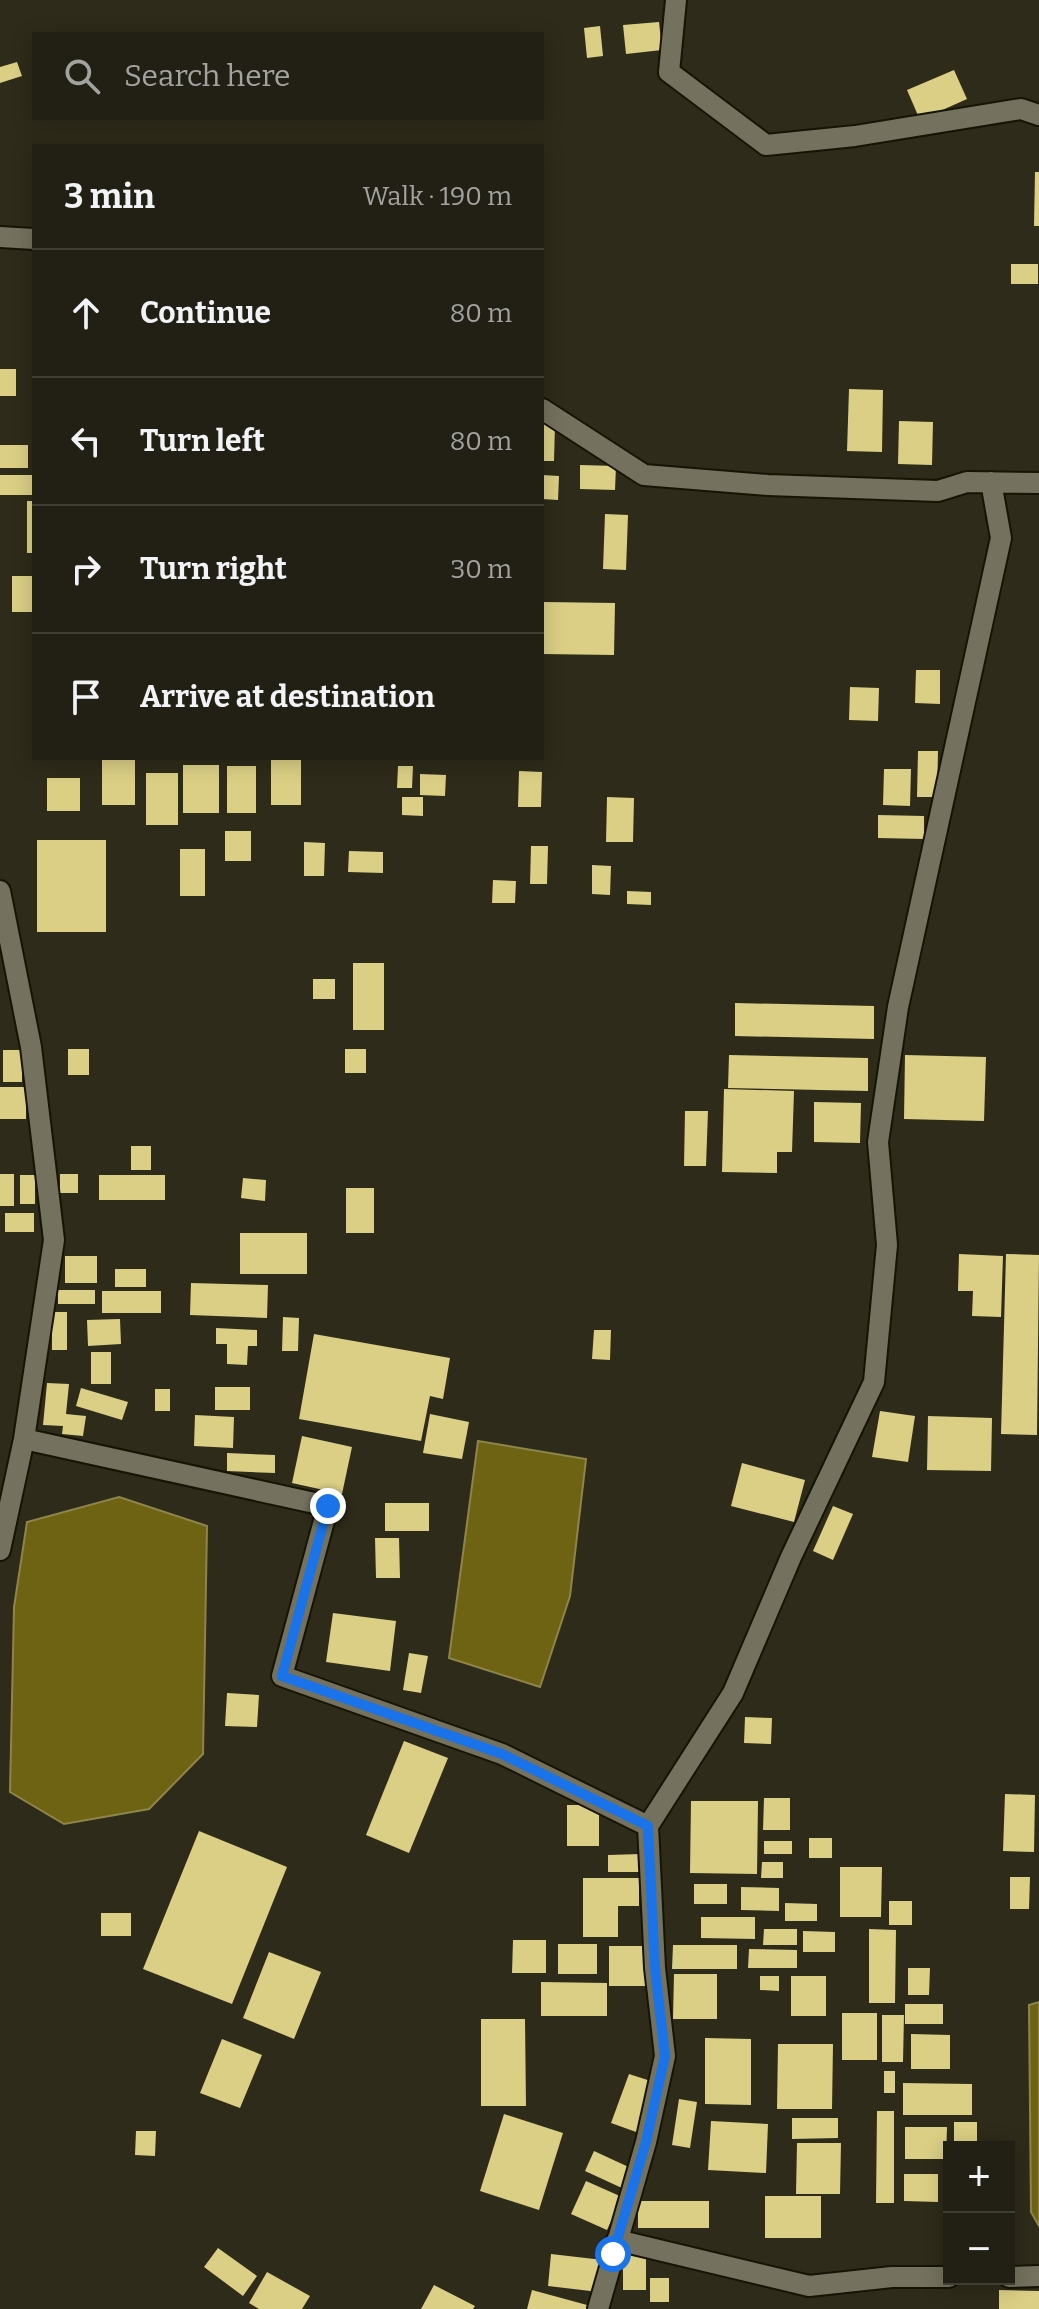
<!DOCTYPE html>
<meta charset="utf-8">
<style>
body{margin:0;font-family:Bitter,serif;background:#2e2d22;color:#f1f3f6}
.controls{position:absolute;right:24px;bottom:24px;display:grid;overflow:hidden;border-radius:0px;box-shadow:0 4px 20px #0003}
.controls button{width:72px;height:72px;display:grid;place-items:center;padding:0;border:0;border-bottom:2px solid #3f3e34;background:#222014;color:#f1f3f6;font:40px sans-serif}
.stop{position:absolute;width:24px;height:24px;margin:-18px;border:6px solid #1a73e8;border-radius:50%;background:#fff}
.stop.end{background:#1a73e8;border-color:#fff;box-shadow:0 2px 8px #0008}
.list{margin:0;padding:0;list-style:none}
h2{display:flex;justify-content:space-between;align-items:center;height:104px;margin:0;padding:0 32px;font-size:34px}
h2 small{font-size:26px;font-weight:400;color:#a2a3a0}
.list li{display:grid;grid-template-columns:52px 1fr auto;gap:24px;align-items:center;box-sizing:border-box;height:128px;padding:0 32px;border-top:2px solid #3f3e34}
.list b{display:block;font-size:30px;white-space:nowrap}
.list em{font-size:26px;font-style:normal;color:#a2a3a0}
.icon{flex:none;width:44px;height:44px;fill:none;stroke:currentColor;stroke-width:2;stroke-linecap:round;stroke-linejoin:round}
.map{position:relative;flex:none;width:1039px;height:2309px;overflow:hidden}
.search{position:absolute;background:#222014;box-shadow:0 4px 20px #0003;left:32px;top:32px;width:512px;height:88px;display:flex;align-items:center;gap:20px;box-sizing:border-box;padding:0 28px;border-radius:0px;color:#a2a3a0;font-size:30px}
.panel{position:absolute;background:#222014;box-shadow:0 4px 20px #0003;left:32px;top:144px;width:512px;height:616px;border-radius:0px}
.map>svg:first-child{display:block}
.water{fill:#6e6313;stroke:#8d854a;stroke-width:2}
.building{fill:#dbcf85}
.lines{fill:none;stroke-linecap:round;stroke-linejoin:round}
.minor-casing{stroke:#161405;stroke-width:24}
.minor{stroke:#74715e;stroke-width:20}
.route{stroke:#1a73e8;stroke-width:10}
</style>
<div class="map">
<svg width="1039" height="2309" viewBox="0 0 1039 2309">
<rect width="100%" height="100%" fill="#2e2b1a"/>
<!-- water -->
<path class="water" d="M478,1441L586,1459L570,1596L540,1687L449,1658Z
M119,1497L207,1526L203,1754L149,1809L64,1824L10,1792L14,1607L27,1522Z
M1039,2002V2226L1031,2212L1029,2005Z"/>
<!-- building -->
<path class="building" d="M659,22L662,50L626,54L623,25Z
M600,26L603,56L587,58L584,28Z
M17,62L22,76L0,83V67Z
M954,70L967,99L920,120L907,90Z
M1035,172H1039V226H1034Z
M1011,264H1038V284H1011Z
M0,369H16V396H0Z
M849,389L883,390L882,452L847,451Z
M899,421L933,422L932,465L898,464Z
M542,424H555L554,461H542Z
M0,445H28V468H0Z
M580,465L616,466L615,490L580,489Z
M0,475H34V495H0Z
M542,475L559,476L558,500L542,499Z
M27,501H34V553H27Z
M605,514L628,515L626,570L603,569Z
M12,576H34V612H12Z
M544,602L615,603L614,655L542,654Z
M916,670H940V704L915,703Z
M850,687L879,688L878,721L849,720Z
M918,751H938L937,797H917Z
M102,758H135V805H102Z
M271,758H301V805H271Z
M183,765H219V813H183Z
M227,766H256V813H227Z
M398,766H413L412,788H397Z
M884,769H911L910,806L883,805Z
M519,771L542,772L541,807H518Z
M146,773H178V825H146Z
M420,774L446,775L445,796L420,795Z
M47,778H80V811H47Z
M402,797H423V816L402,815Z
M607,797L634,798L633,842H606Z
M878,815L924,816V839L878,838Z
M225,831H251V861H225Z
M37,840H106V932H37Z
M304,842L325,843L324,876H304Z
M531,846H548L547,884H530Z
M180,849H205V896H180Z
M349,851L383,852V873L348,872Z
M592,865L611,866L610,895L592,894Z
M493,880L516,881L515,903H492Z
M627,891L651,892V905L627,904Z
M353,963H384V1030H353Z
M313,979H335V999H313Z
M735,1003L874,1006V1039L735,1036Z
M68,1049H89V1075H68Z
M345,1049H366V1073H345Z
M3,1050H22V1082H3Z
M729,1055L868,1058V1091L728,1088Z
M905,1055L986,1057L984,1121L904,1119Z
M0,1087H26V1119H0Z
M724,1089L794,1091L792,1152H777V1173L722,1172Z
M814,1102L861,1103L860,1143L814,1142Z
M685,1111H708L706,1166H684Z
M131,1146H151V1170H131Z
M0,1174H14V1206H0Z
M60,1174H78V1193H60Z
M20,1175H35V1204H20Z
M99,1175H165V1200H99Z
M243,1178L266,1180L265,1201L241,1198Z
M346,1188H374V1233H346Z
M5,1213H34V1232H5Z
M240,1233H307V1274H240Z
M959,1254L1003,1256L1001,1317L972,1316L973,1291H958Z
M1006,1254L1039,1255L1037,1435L1001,1434Z
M65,1256H97V1283H65Z
M115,1269H146V1287H115Z
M191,1283L268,1285L267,1318L190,1315Z
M58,1290H95V1304H58Z
M102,1291H161V1313H102Z
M52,1312H67V1350H52Z
M283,1317L299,1318L298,1351H282Z
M120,1319L121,1344L88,1346L87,1320Z
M216,1328L257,1330V1346H248L247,1365L227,1364V1344H216Z
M594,1330H611L610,1360L592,1359Z
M314,1334L450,1358L443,1399L430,1396L421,1441L299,1419Z
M91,1352H111V1384H91Z
M47,1383L69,1384L66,1414L86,1416L83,1436L62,1434L63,1426L43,1425Z
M215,1387H250V1410H215Z
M81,1388L128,1402L122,1420L76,1406Z
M155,1389H170V1411H155Z
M880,1411L915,1416L908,1462L872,1457Z
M430,1414L469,1422L462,1459L423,1453Z
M195,1415L234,1417L233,1448L194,1446Z
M928,1416L992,1418L991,1471L927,1470Z
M302,1436L352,1447L342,1494L292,1483Z
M227,1453L275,1455V1473L227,1471Z
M742,1463L805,1480L794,1522L731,1506Z
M385,1503H429V1531H385Z
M833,1506L853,1514L833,1560L813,1551Z
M375,1538H399L400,1578H376Z
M333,1613L396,1621L390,1671L326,1662Z
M409,1653L428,1656L421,1693L403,1690Z
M227,1693L259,1695L257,1727L225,1726Z
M745,1717L772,1718L771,1744L744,1743Z
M404,1741L448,1758L409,1853L366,1835Z
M1005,1794L1035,1795L1034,1852L1003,1851Z
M764,1798H790V1830H763Z
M691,1801H758L757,1874L690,1873Z
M567,1805H599V1846H567Z
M199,1831L287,1867L232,2004L143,1969Z
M809,1838H832V1858H809Z
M764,1841H792V1854H764Z
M641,1854V1872H608V1855Z
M762,1862H783V1878H761Z
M840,1867H882L881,1917H840Z
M1010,1877H1030L1029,1909H1010Z
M583,1878H639V1906H618V1937H583Z
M694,1884H727V1904H694Z
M741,1887L779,1888V1911L741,1910Z
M889,1901H912V1925H889Z
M785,1903L817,1904V1921H785Z
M101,1913H131V1936H101Z
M701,1917H755V1939L701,1938Z
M764,1929H797V1945H763Z
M869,1929L896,1930L895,2003H869Z
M803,1931L835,1932V1952H803Z
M513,1940H546V1973H512Z
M558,1944H597V1974H558Z
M673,1945H737V1969H672Z
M609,1946H645V1986H609Z
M749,1949L797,1950V1968H748Z
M269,1952L321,1972L294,2039L243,2018Z
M908,1968H930L929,1995H908Z
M674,1974H717V2019H673Z
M760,1976H779V1991L760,1990Z
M791,1976H826V2016H791Z
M541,1982L607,1983V2016H541Z
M905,2004H943V2024H905Z
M842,2013H877V2060H842Z
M882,2015H904L903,2062H882Z
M481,2019H525L526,2106H481Z
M911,2034L950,2035V2069H911Z
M705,2038L751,2039V2105L705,2104Z
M222,2039L262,2055L240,2108L200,2093Z
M778,2044H833L832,2109H777Z
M884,2071H895V2093H884Z
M629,2074L657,2083L639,2133L611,2123Z
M903,2083L972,2084V2115H903Z
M679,2099L697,2102L690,2148L672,2145Z
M877,2111H894V2203H876Z
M504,2114L563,2133L539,2210L480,2191Z
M792,2118H838V2138L792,2139Z
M711,2121L768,2124L766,2173L708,2170Z
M954,2122H977V2142H954Z
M905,2127H947L946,2159H905Z
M136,2131H156L155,2156L135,2155Z
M797,2143H841L840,2194H796Z
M594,2151L633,2169L624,2189L585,2171Z
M904,2174H938V2202L904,2201Z
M586,2181L622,2197L607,2230L571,2214Z
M945,2183H949V2204H944Z
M765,2196H821V2238H765Z
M638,2201H709V2228H638Z
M218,2248L257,2276L243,2296L204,2267Z
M551,2254L603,2260L599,2292L548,2286Z
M623,2254H646V2290H623Z
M267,2272L310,2296L302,2309H259L249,2303Z
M650,2278H669V2302H650Z
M434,2285L475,2306L473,2309H421Z
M532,2290L587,2305L586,2309H527Z
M999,2290L1039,2291V2309H999Z"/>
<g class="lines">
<defs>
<path id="minor" d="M676,0L669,72L766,145L855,136L1021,109L1039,115
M0,237L34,239
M542,409L644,475L768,485L938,491L967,482L1039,483
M0,891L31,1047L54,1240L24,1439L328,1506L282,1676L502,1754L648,1826L655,1968L665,2056L646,2142L598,2309
M0,1550L24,1439
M648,1826L733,1693L791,1557L874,1382L887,1245L878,1142L898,1007L1001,538L991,482
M617,2240L809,2286L892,2277H949
M1009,2277L1039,2276"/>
</defs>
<!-- minor casing -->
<use href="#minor" class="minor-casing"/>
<!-- minor -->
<use href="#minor" class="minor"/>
</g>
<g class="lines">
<!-- route -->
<path class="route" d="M328,1506L282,1676L502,1754L648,1826L655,1968L665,2056L646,2142L613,2254"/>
</g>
</svg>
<div class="controls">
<button>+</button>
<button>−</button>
</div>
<div class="stop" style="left:613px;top:2254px"></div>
<div class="stop end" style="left:328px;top:1506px"></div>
<div class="search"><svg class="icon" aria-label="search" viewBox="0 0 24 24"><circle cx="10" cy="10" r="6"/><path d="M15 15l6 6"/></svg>Search here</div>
<section class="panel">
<h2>3 min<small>Walk · 190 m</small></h2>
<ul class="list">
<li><svg class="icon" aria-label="ahead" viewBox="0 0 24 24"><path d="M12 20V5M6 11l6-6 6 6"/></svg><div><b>Continue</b></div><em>80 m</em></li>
<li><svg class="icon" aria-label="left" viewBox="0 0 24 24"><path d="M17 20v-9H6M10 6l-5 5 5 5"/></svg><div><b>Turn left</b></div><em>80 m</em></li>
<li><svg class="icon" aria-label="right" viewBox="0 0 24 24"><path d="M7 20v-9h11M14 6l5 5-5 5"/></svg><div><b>Turn right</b></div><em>30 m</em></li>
<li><svg class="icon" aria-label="arrive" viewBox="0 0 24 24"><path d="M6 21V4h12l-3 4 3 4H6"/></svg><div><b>Arrive at destination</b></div></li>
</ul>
</section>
</div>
